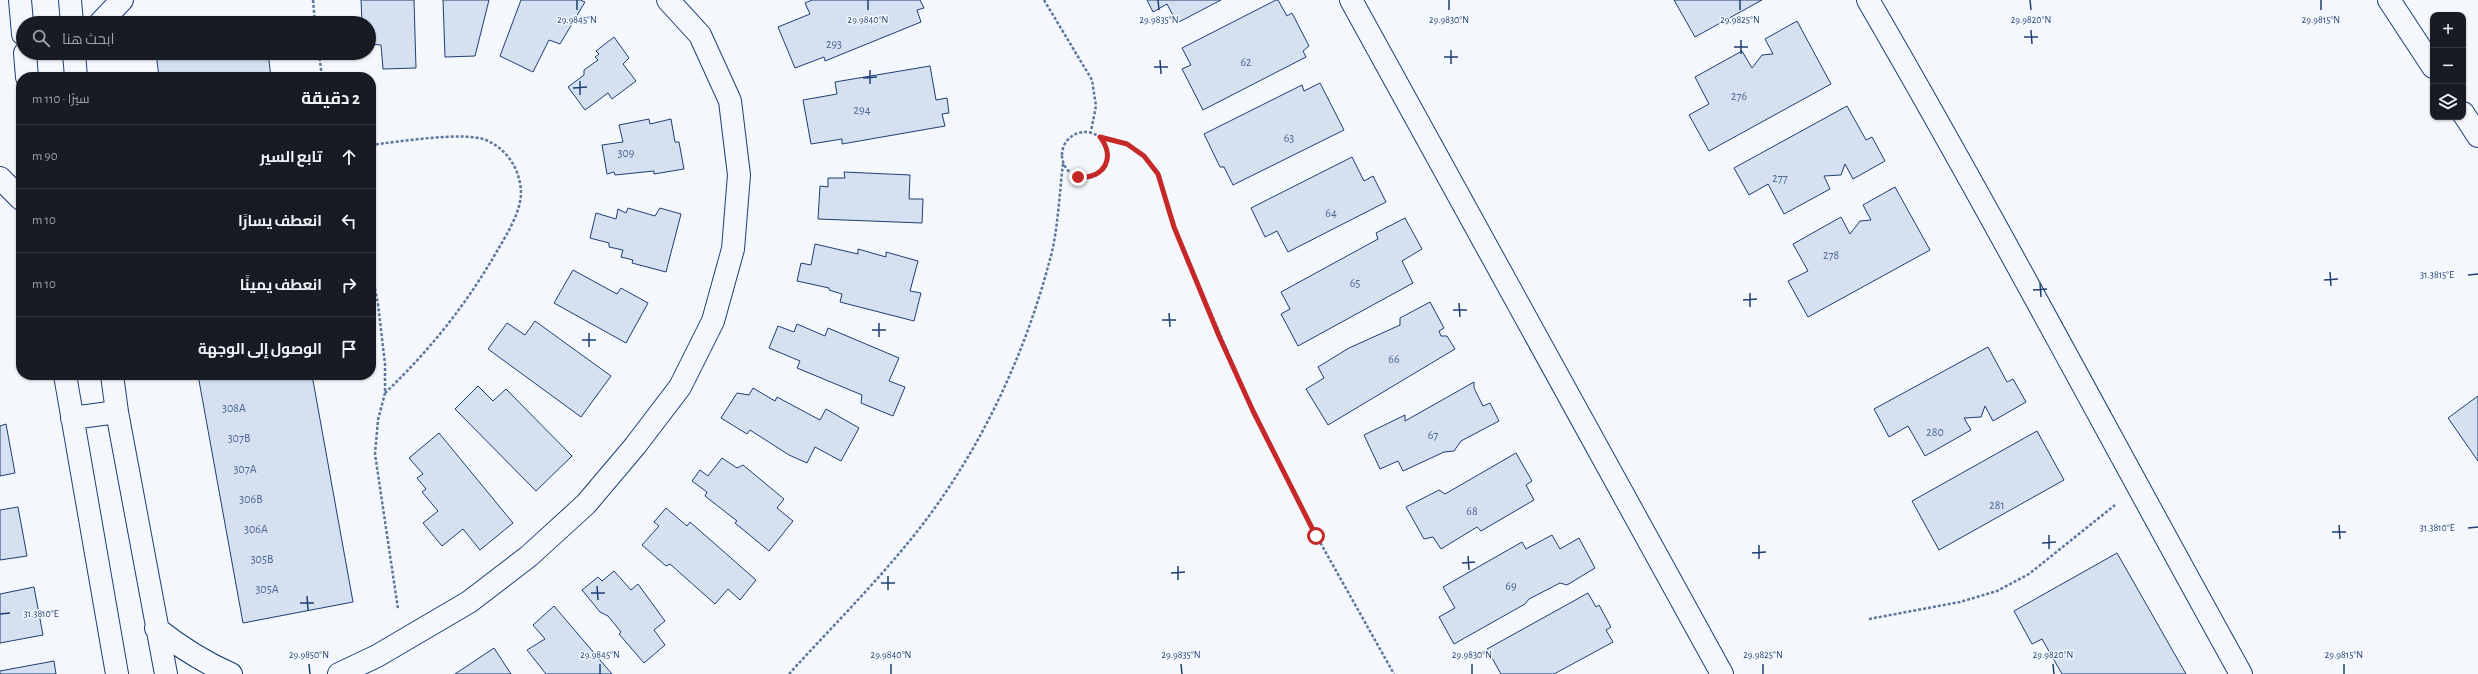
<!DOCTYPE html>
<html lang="ar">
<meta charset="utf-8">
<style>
body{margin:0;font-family:"Alegreya Sans",Cairo,sans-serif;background:#20242c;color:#f1f3f6;direction:rtl}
.controls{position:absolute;right:12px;top:12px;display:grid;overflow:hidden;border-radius:8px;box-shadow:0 1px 3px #0004}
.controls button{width:36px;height:36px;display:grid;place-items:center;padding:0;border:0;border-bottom:1px solid #363941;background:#171b24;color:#f1f3f6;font:20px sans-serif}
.stop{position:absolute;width:12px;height:12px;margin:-9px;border:3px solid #c62828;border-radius:50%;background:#fff}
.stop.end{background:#c62828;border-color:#fff;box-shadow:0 1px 4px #0008}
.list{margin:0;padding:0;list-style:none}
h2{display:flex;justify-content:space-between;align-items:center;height:52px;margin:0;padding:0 16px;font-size:17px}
h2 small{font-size:13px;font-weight:400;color:#9ea1a6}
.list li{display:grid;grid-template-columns:26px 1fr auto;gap:12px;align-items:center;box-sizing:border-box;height:64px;padding:0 16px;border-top:1px solid #363941}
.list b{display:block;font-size:15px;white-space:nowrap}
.list em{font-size:13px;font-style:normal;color:#9ea1a6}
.icon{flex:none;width:22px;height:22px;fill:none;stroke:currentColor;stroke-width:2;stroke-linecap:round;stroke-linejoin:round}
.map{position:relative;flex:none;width:2478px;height:674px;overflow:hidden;direction:ltr}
.search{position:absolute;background:#171b24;box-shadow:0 1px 3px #0004;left:16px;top:16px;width:360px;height:44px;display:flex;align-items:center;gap:10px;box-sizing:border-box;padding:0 14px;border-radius:22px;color:#9ea1a6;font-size:15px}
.panel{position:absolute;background:#171b24;box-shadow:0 1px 3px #0004;left:16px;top:72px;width:360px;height:308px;border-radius:16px;direction:rtl}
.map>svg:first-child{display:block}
.building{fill:#d5e0f0;stroke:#1d3f73}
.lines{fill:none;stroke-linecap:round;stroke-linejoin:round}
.minor-casing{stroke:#1d3f73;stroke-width:24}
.path{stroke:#5e769c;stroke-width:2.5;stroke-dasharray:3 2;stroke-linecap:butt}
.minor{stroke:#f4f7fb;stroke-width:22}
.route{stroke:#c62828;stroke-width:5}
.ticks{fill:none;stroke:#1d3f73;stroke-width:1.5}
.labels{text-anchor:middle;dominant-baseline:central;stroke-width:3;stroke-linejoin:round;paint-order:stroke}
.number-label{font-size:12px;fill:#4b6792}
.ticks-label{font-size:10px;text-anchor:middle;fill:#1d3f73;stroke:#f4f7fb;stroke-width:3;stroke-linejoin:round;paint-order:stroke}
</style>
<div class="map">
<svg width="2478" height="674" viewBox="0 0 2478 674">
<rect width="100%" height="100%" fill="#f4f7fb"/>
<!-- building -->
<path class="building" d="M361,0H414L416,68L383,69L381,45L369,44V23H362Z
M443,0H489L475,56L445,57Z
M521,0H580L585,2L560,44L549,40L533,72L500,56Z
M812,0H920L924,8L917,10L921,22L825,61L824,57L795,68L778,27L810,14L805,3Z
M1147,0H1221L1177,23L1167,4L1153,12Z
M1276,0H1278L1287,16L1292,13L1309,46L1303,51L1306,57L1203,110L1182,69L1191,65L1182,48Z
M1674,0H1762L1695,37Z
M265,20V23H232Z
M1797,21L1831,84L1709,151L1689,115L1709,104L1695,77L1742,51L1752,68L1762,55L1773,54L1765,39Z
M614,37L629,58L623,64L636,81L612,99L608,93L585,110L568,87L584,75V70L598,60L595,57L599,54L596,51Z
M156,53H268L271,77H159Z
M930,66L936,100L947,98L949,113L942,114L945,126L842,144V139L811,144L803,100L837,94L835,82Z
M1320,83L1344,130L1233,185L1224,167H1220L1204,134L1302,85L1304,91Z
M1847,106L1866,140L1872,137L1885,161L1853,179L1845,164L1841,175L1824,176L1830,189L1784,214L1768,184L1749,195L1734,168Z
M649,119L650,124L671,119L675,142H679L684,169L654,174V171L615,175L614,172L607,174L602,145L623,142L619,125Z
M1352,157L1364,181L1373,176L1386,202L1288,252L1277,231L1265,237L1251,208Z
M844,172L910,175L909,199H923L922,223L818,219L820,186L828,187V178H845Z
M1895,187L1930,250L1808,317L1788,281L1808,271L1793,244L1841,217L1850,234L1860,221L1871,220L1863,205Z
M628,208L655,216L660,208L681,214L666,272L632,263L633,260L621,257L623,250L609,247V243L590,238L596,213L616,219L618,209L626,213Z
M1405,218L1422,249L1402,261L1413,283L1298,346L1281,314L1290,309L1281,292L1378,239L1376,233Z
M815,244L858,254V249L886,257V252L918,261L910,291L921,293L914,321L840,302L842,294L829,290V288L797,281L801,263L811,265Z
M573,270L617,294L621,288L648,303L626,343L554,303Z
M1430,302L1444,328L1439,331L1441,336H1447L1455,349L1328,425L1306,389L1324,378L1318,367L1349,348L1400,325V318Z
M535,321L611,376L581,417L488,349L507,323L525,335Z
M797,324L825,336L828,328L899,358L889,381L905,387L893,416L861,403L862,395L797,368L800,361L769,348L778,326L794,332Z
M1988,347L2007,382L2013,379L2026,402L1993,421L1985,406L1981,417L1964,418L1971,430L1925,456L1908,426L1889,437L1874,409Z
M198,375H312L353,602L243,623Z
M1474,382V388L1483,406L1490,403L1499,421L1461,441L1454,451L1444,452L1403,471L1398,461L1380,469L1364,435L1405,415V421Z
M478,386L493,401L506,389L572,456L536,491L455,409Z
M753,388L775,401L777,397L820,420L826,409L859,428L841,461L815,447L807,463L789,455L750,430L747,434L721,418L737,393L749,395Z
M2478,396V461L2448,418Z
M6,424L15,473L0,476V426Z
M2037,431L2064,480L1939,550L1912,501Z
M439,433L513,523L480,550L463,529L442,546L423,523L438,511L422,492L426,489L417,478L423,474L409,458Z
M1516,453L1532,481L1526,485L1534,500L1481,531L1477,527L1441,549L1433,537L1424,539L1406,507L1439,490L1445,494Z
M722,458L737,468L743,465L784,499L777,508L793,521L769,551L735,523L737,521L705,496L707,492L692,481L700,470L708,476Z
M18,507L27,556L0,560V510Z
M666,508L687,526L690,522L756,580L740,600L728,589L715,604L670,564L666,566L642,545L659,526L654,522Z
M1552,535L1560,549L1579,538L1595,568L1567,585L1560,583L1529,599L1525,604L1454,644L1439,617L1455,608L1443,587L1522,542L1526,549Z
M2117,553L2186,674H2062L2042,639L2032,644L2014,611Z
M614,571L631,590L638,584L665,621L654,630L665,645L644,663L619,634L621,632L608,616L600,612L582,590L598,577L602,581Z
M34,587L43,635L0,643V594Z
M1588,593L1596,607L1599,605L1611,627L1606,630L1613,642L1554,674H1501L1487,649Z
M554,606L612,674H546L527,650L545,639L533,625Z
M494,648L511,674H455Z
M54,661L56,674H0V671Z"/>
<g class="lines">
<defs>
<path id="minor" d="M20,0L23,34
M70,0L72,23
M1351,0L1722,674
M1868,0C1997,222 2116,449 2241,674
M2389,0L2433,67
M100,23L122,0
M25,53L27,77
M74,53L76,77
M2463,113L2478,136
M0,178L21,199
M65,375L117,674
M112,375L117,412L166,674
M72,418L117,412
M156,628C180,647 203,662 231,674
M339,674L377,656L469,602L529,556L586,504L635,446L680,387L713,321L733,249L739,175L730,101L700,35L668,0"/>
</defs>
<!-- minor casing -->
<use href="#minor" class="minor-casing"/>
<!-- path -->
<path class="path" d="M313,0L315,23
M1044,0L1092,80L1096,106L1091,131
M319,53L322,77
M1062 155a23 23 0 1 1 46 0a23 23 0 1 1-46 0Z
M1100,137L1127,144L1144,156L1158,174L1174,227L1253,411L1316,535L1394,674
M371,145C396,142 465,131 486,140C507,149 520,169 521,192C521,212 507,234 497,251C466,305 430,350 385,393
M371,269L378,304L385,364V393L378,420L375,454L398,609
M1869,619L1960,602L1997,591L2029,574L2115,505
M789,674C828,631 870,589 907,544C974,463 1022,364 1049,263C1058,233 1059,196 1063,164"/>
<!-- minor -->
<use href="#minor" class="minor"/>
</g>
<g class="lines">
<!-- route -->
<path class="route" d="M1078,177C1105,179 1116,157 1100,137L1127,144L1144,156L1158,174L1174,227L1219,336L1253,411L1316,536"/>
</g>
<!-- ticks -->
<path class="ticks" d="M577,0V10M868,0V10M1158,0L1159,10M1449,0V10M1740,0V10M2030,0L2031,10M2321,0V10M2031,30L2032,44M2024,37H2038M1741,40V54M1734,47H1748M1451,50V64M1444,57H1458M1160,60L1161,74M1154,67H1168M870,70V84M863,78L877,77M580,81V95M573,88L587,87M2330,272L2331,286M2468,275L2478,274M2324,280L2338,279M2040,283L2041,297M2033,290L2047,289M1750,293V307M1743,300L1757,299M1459,303L1460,317M1453,310H1467M1169,313L1170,327M1162,320H1176M879,323V337M872,330H886M589,333V347M582,340H596M2339,525L2340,539M2468,528L2478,527M2332,532H2346M2049,535V549M2042,543L2056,542M1759,545V559M1752,553L1766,552M1468,556L1469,570M1462,563L1475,562M1178,566V580M1171,573L1185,572M888,576V590M881,583H895M597,586L598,600M591,593H605M307,596L308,610M300,603H314M0,614L10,613M309,664L310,674M600,664V674M891,664V674M1181,664L1182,674M1472,664V674M1763,664V674M2053,664L2054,674M2344,664V674"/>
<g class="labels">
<!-- number labels -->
<g class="number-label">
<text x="834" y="44">293</text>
<text x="1246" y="62">62</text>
<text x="1739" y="96">276</text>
<text x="862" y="110">294</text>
<text x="1289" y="138">63</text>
<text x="626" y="153">309</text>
<text x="1780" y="178">277</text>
<text x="1331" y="213">64</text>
<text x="1831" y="255">278</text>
<text x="1355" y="283">65</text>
<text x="1394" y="359">66</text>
<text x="234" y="408">308A</text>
<text x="1935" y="432">280</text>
<text x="1433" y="435">67</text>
<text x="239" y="438">307B</text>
<text x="245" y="469">307A</text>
<text x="251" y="499">306B</text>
<text x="1997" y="505">281</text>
<text x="1472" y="511">68</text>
<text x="256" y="529">306A</text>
<text x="262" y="559">305B</text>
<text x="1511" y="586">69</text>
<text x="267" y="589">305A</text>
</g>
</g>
<g class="ticks-label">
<text x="577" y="23">29.9845°N</text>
<text x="868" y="23">29.9840°N</text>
<text x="1159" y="23">29.9835°N</text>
<text x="1449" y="23">29.9830°N</text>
<text x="1740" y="23">29.9825°N</text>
<text x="2031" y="23">29.9820°N</text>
<text x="2321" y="23">29.9815°N</text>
<text x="2437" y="278">31.3815°E</text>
<text x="2437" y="531">31.3810°E</text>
<text x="41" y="617">31.3810°E</text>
<text x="309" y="658">29.9850°N</text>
<text x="600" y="658">29.9845°N</text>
<text x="891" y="658">29.9840°N</text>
<text x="1181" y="658">29.9835°N</text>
<text x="1472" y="658">29.9830°N</text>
<text x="1763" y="658">29.9825°N</text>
<text x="2053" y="658">29.9820°N</text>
<text x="2344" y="658">29.9815°N</text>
</g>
</svg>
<div class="controls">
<button>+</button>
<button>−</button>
<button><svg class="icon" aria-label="layers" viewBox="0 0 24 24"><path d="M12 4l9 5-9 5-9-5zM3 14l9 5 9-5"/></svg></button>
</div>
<div class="stop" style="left:1316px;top:536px"></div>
<div class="stop end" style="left:1078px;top:177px"></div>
<div class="search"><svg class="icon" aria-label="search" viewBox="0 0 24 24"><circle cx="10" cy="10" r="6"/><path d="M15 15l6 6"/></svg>ابحث هنا</div>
<section class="panel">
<h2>2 دقيقة<small>سيرًا · 110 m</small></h2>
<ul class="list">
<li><svg class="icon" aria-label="ahead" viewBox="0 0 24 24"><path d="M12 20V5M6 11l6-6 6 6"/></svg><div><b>تابع السير</b></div><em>90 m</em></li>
<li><svg class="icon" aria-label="left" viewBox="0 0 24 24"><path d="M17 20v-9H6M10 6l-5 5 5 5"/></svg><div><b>انعطف يسارًا</b></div><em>10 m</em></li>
<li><svg class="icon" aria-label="right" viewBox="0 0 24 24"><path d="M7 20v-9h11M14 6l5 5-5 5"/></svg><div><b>انعطف يمينًا</b></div><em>10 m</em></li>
<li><svg class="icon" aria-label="arrive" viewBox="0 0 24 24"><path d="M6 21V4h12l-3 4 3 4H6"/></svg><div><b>الوصول إلى الوجهة</b></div></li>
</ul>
</section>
</div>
